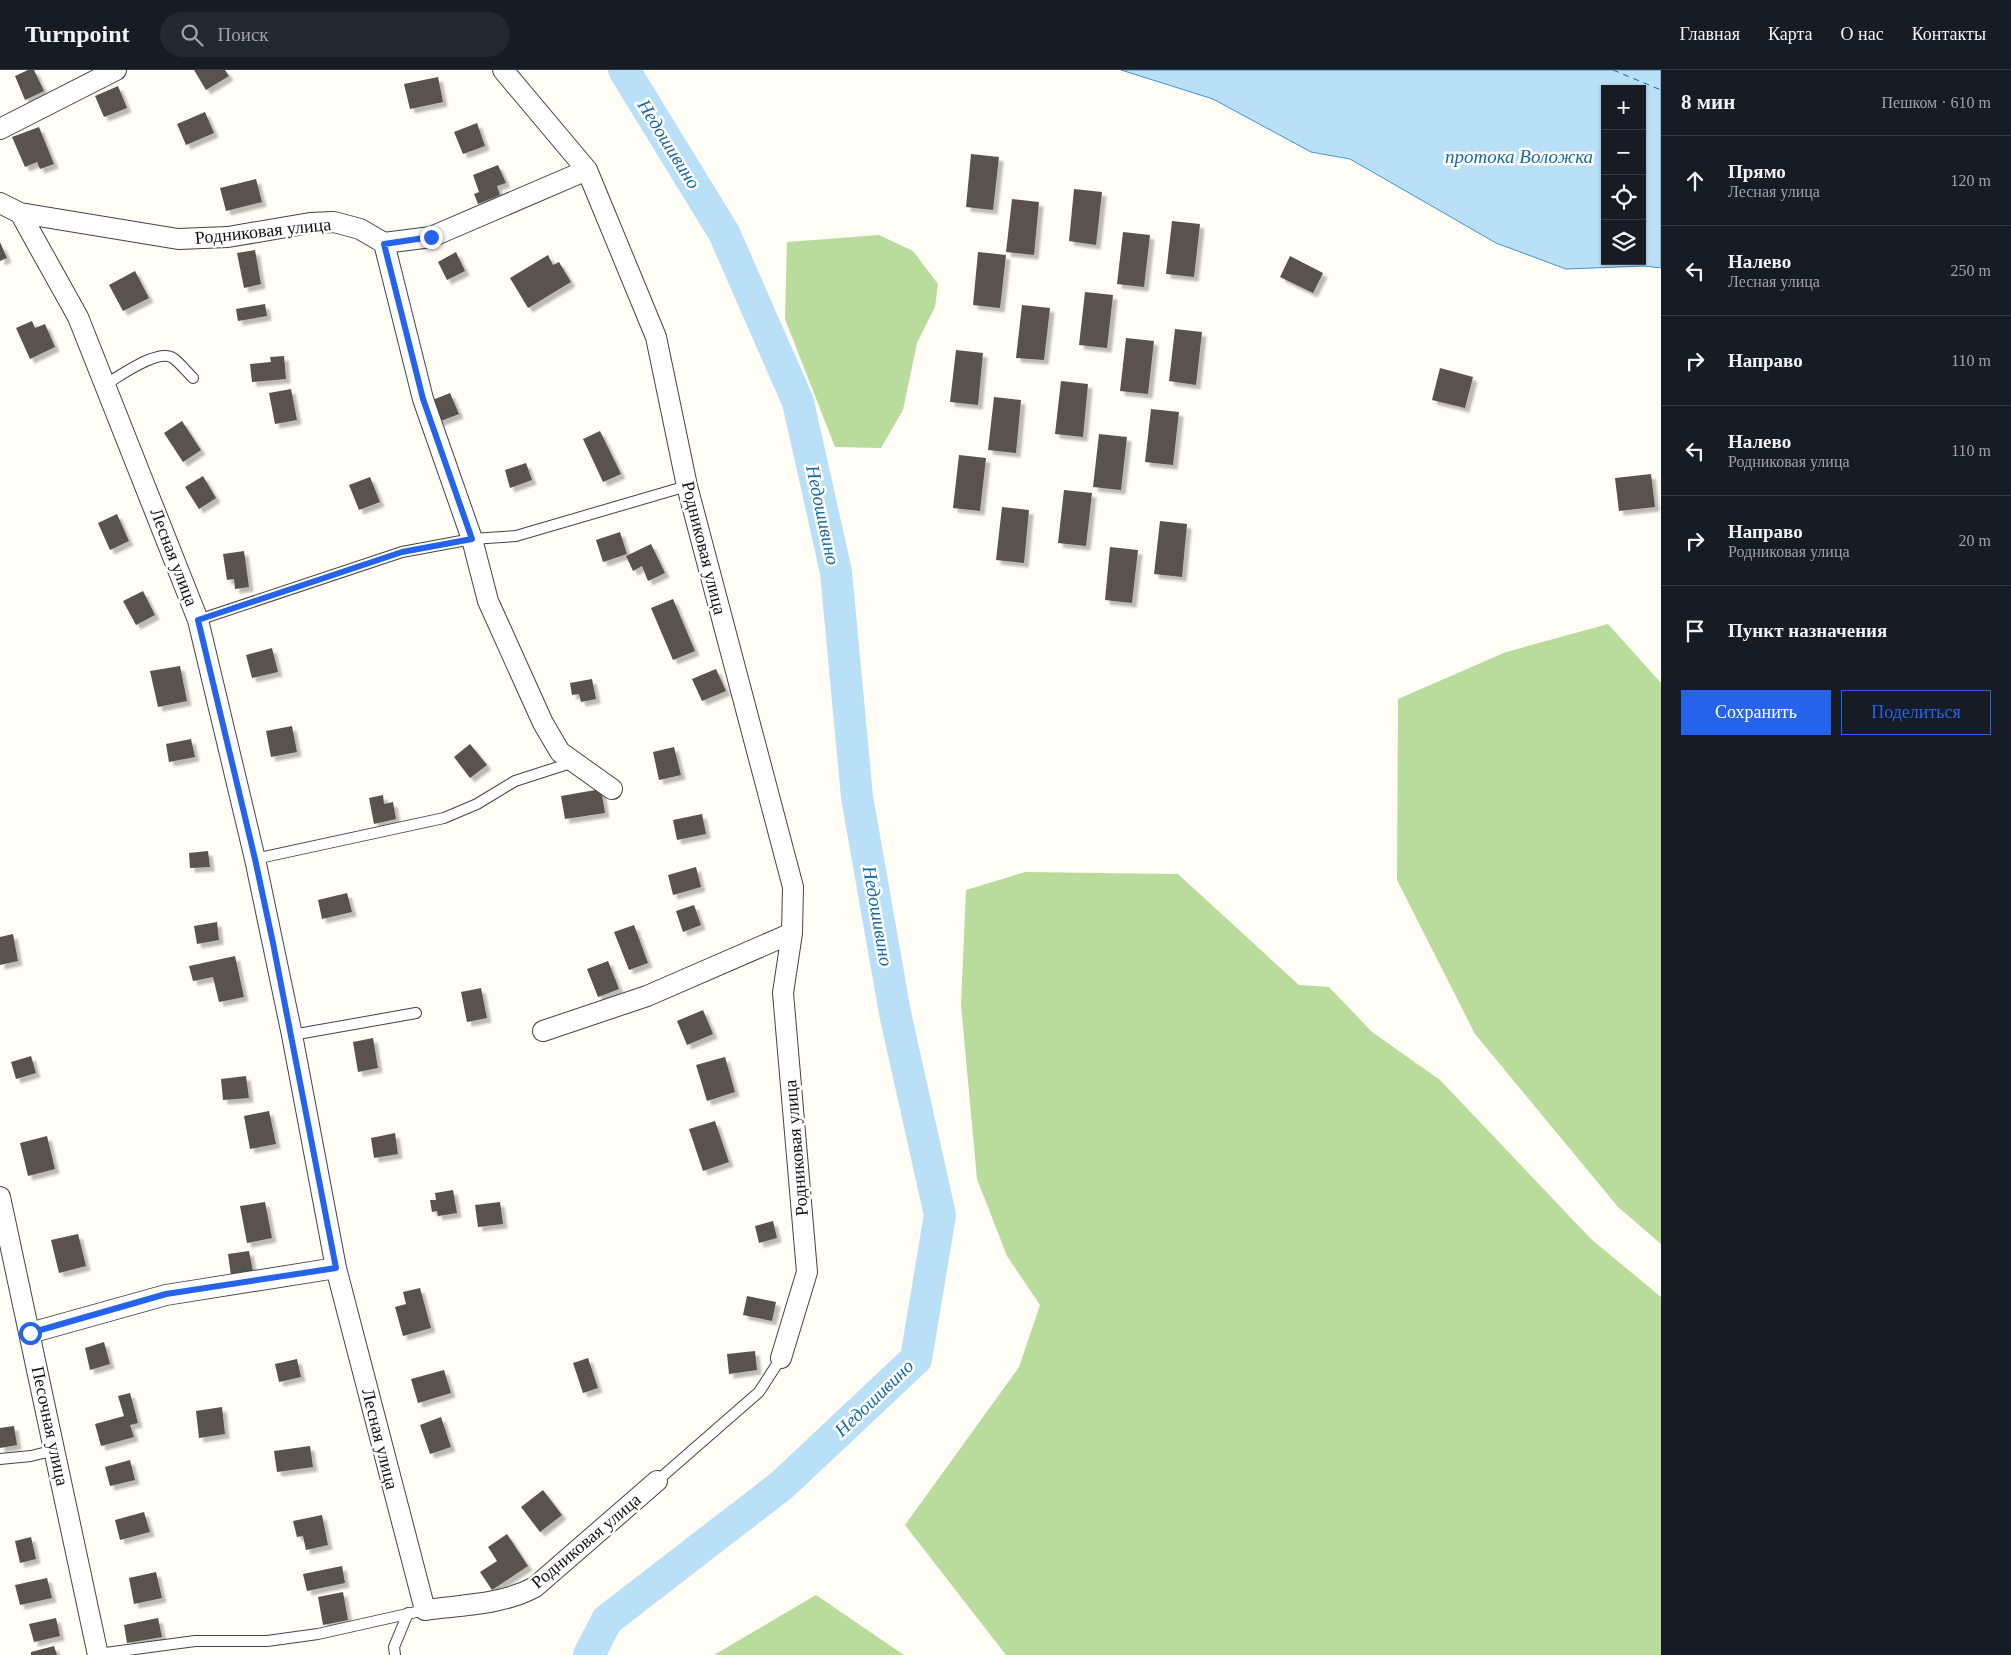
<!DOCTYPE html>
<html lang="ru">
<meta charset="utf-8">
<style>
body{margin:0;font-family:Georgia,serif;background:#242831;color:#f1f3f6}
.controls{position:absolute;right:15px;top:15px;display:grid;overflow:hidden;border-radius:0px;box-shadow:0 1px 4px #0004}
.controls button{width:45px;height:45px;display:grid;place-items:center;padding:0;border:0;border-bottom:1px solid #363941;background:#171b24;color:#f1f3f6;font:25px sans-serif}
.stop{position:absolute;width:15px;height:15px;margin:-11px;border:4px solid #2563eb;border-radius:50%;background:#fff}
.stop.end{background:#2563eb;border-color:#fff;box-shadow:0 1px 5px #0008}
.list{margin:0;padding:0;list-style:none}
h2{display:flex;justify-content:space-between;align-items:center;height:65px;margin:0;padding:0 20px;font-size:21px}
h2 small{font-size:16px;font-weight:400;color:#9ea1a6}
.list li{display:grid;grid-template-columns:32px 1fr auto;gap:15px;align-items:center;box-sizing:border-box;height:90px;padding:0 20px;border-top:1px solid #363941}
.list b{display:block;font-size:19px;white-space:nowrap}
.list p{margin:0;font-size:16px;white-space:nowrap;color:#9ea1a6}
.list em{font-size:16px;font-style:normal;color:#9ea1a6}
.actions{display:flex;gap:10px;padding:15px 20px}
.actions a{flex:1;padding:11px 0;border:1px solid #2563eb;border-radius:0px;text-align:center;font-size:18px;color:#2563eb}
.actions .main{background:#2563eb;color:#fff}
.icon{flex:none;width:28px;height:28px;fill:none;stroke:currentColor;stroke-width:2;stroke-linecap:round;stroke-linejoin:round}
.map{position:relative;flex:none;width:1661px;height:1585px;overflow:hidden}
header{display:flex;align-items:center;gap:30px;box-sizing:border-box;height:70px;padding:0 25px;background:#171b24;border-bottom:1px solid #363941}
header strong{font-size:24px}
nav{display:flex;gap:28px;margin-inline-start:auto;font-size:18px}
.search{width:350px;height:45px;background:#242831;display:flex;align-items:center;gap:12px;box-sizing:border-box;padding:0 18px;border-radius:28px;color:#9ea1a6;font-size:19px}
main{display:flex}
aside{flex:1;background:#171b24}
.map>svg:first-child{display:block}
.forest{fill:#b9dc9c}
.water{fill:#b9e0f7;stroke:#3f96cf;fill-rule:evenodd}
.lines{fill:none;stroke-linecap:round;stroke-linejoin:round}
.river{stroke:#b9e0f7;stroke-width:32}
.ferry{stroke:#1768a6;stroke-width:1;stroke-dasharray:6 5;stroke-linecap:butt}
.building{fill:#5a524d;filter:url(#shadow)}
.service-casing{stroke:#444;stroke-width:12}
.minor-casing{stroke:#444;stroke-width:22}
.service{stroke:#fff;stroke-width:10}
.minor{stroke:#fff;stroke-width:20}
.route{stroke:#2563eb;stroke-width:6}
.labels{text-anchor:middle;dominant-baseline:central;stroke-width:5;stroke-linejoin:round;paint-order:stroke}
.street-label{font-size:18px;fill:#111;stroke:#fff}
.water-label{font-size:19px;font-style:italic;fill:#1768a6;stroke:#fff}
</style>
<header>
<strong>Turnpoint</strong>
<div class="search"><svg class="icon" aria-label="search" viewBox="0 0 24 24"><circle cx="10" cy="10" r="6"/><path d="M15 15l6 6"/></svg>Поиск</div>
<nav><a>Главная</a><a>Карта</a><a>О нас</a><a>Контакты</a></nav>
</header>
<main>
<div class="map">
<svg width="1661" height="1585" viewBox="0 0 1661 1585">
<defs>
<filter id="shadow"><feDropShadow dx="4.5" dy="4.5" stdDeviation="1" flood-color="#0004"/></filter>
</defs>
<rect width="100%" height="100%" fill="#fffdf5"/>
<!-- forest -->
<path class="forest" d="M879,165L913,181L938,214L935,237L917,273L903,340L881,378L835,377L785,249L787,172Z
M1608,554L1661,613V1174L1618,1137L1475,964L1397,810L1398,629L1506,582Z
M1025,802L1178,804L1299,915L1329,917L1372,962L1440,1010L1591,1169L1661,1227V1585H1006L905,1455L1019,1297L1040,1235L1007,1186L977,1109L961,935L966,820Z
M816,1525L904,1585H714Z"/>
<!-- water -->
<path class="water" d="M1121,0H1661V198L1644,196L1566,199L1496,173L1350,89L1311,82L1213,29ZM1605,19H1642V191H1605Z"/>
<g class="lines">
<!-- river -->
<path class="river" d="M589,1585L607,1550L782,1415L916,1289L940,1145L895,943L857,727L836,502L798,332L724,163L624,0"/>
<!-- ferry -->
<path class="ferry" d="M1613,0L1661,20"/>
</g>
<!-- building -->
<path class="building" d="M28,0H34L44,21L25,30L15,6Z
M194,0H225L229,6L206,20Z
M438,7L443,32L410,39L404,14Z
M118,16L127,38L104,47L95,26Z
M205,42L214,63L186,75L177,54Z
M477,53L485,76L463,84L454,62Z
M39,57L54,94L40,99L37,92L25,97L12,67Z
M971,84L999,87L993,140L966,137Z
M498,95L506,113L497,116L500,125L478,134L474,124L479,122L473,105Z
M256,109L262,132L226,141L220,118Z
M1074,119L1102,122L1096,175L1069,171Z
M1012,129L1039,132L1034,185L1006,182Z
M1172,151L1200,154L1194,207L1166,204Z
M1123,162L1150,165L1144,217L1117,214Z
M0,172L7,188L0,191Z
M255,180L261,214L244,218L237,183Z
M456,182L465,201L447,210L438,192Z
M978,182L1006,185L1000,238L973,235Z
M548,185L553,195L559,192L571,212L528,238L510,208Z
M1290,186L1323,203L1313,223L1280,207Z
M135,201L149,228L123,241L109,215Z
M1085,222L1113,225L1107,278L1079,275Z
M265,234L267,246L238,251L236,239Z
M1022,235L1050,238L1044,290L1016,288Z
M32,251L35,258L45,254L55,277L30,289L16,258Z
M1175,259L1202,262L1196,315L1169,311Z
M1126,268L1154,271L1148,324L1120,321Z
M956,280L983,283L978,335L950,332Z
M284,286L286,309L252,312L250,294L271,292L270,287Z
M1440,298L1473,307L1465,338L1432,330Z
M1061,311L1088,314L1083,367L1055,364Z
M291,319L297,350L275,354L269,323Z
M450,323L459,344L433,354L425,333Z
M994,327L1021,330L1016,383L988,380Z
M1151,339L1179,342L1173,395L1145,392Z
M182,351L201,380L183,392L164,363Z
M600,361L621,404L603,412L583,369Z
M1099,364L1127,367L1121,420L1093,417Z
M959,385L986,388L980,441L953,438Z
M526,393L532,410L510,418L505,400Z
M1651,404L1655,437L1619,441L1615,408Z
M203,406L216,428L199,439L185,417Z
M370,407L380,432L359,440L349,415Z
M1064,420L1092,423L1086,476L1058,473Z
M1002,437L1029,440L1024,493L996,490Z
M117,444L129,471L110,480L98,453Z
M1160,451L1187,454L1182,507L1154,504Z
M620,462L627,484L603,492L596,470Z
M651,474L665,503L648,511L642,496L633,501L626,486Z
M1110,477L1138,480L1132,533L1105,530Z
M244,481L249,517L235,519L234,509L227,510L223,484Z
M143,521L155,545L136,555L123,531Z
M673,529L695,581L673,590L651,538Z
M272,578L278,602L252,608L246,585Z
M180,596L187,631L158,637L150,601Z
M716,599L726,621L702,631L692,609Z
M592,609L596,629L581,632L579,624L572,625L570,613Z
M292,656L297,682L271,687L266,661Z
M191,669L195,687L169,692L166,674Z
M470,674L487,695L470,708L454,687Z
M674,677L681,705L659,710L653,682Z
M601,719L605,743L565,749L561,726Z
M383,725L384,734L393,732L396,749L374,754L369,728Z
M702,744L706,764L677,770L673,750Z
M208,781L210,797L190,798L189,783Z
M696,797L701,817L673,825L668,805Z
M347,823L352,842L322,849L318,830Z
M694,835L701,855L683,862L676,841Z
M217,852L219,870L197,874L194,856Z
M634,855L648,893L629,900L614,862Z
M13,864L18,891L0,895V867Z
M235,886L244,927L219,932L213,907L193,911L189,896Z
M608,891L619,919L598,927L587,899Z
M481,918L487,948L467,952L461,922Z
M703,940L713,964L687,975L677,951Z
M373,968L378,998L358,1002L353,972Z
M31,986L36,1003L16,1009L11,992Z
M725,987L735,1022L707,1031L696,995Z
M246,1006L249,1028L223,1030L221,1009Z
M269,1041L276,1074L250,1079L244,1046Z
M715,1051L729,1092L703,1101L689,1059Z
M395,1063L398,1084L374,1088L371,1068Z
M47,1066L55,1099L28,1106L20,1073Z
M453,1120L457,1143L438,1146L437,1141L432,1142L430,1130H436L435,1123Z
M265,1132L272,1168L247,1173L240,1136Z
M500,1132L503,1154L478,1157L475,1135Z
M773,1151L777,1168L759,1173L755,1156Z
M78,1164L86,1196L59,1203L51,1170Z
M249,1181L253,1202L231,1206L228,1184Z
M420,1218L431,1258L403,1266L395,1237L406,1234L403,1222Z
M747,1226L776,1232L772,1251L743,1245Z
M104,1272L110,1294L90,1300L85,1278Z
M755,1281L757,1300L729,1304L727,1284Z
M588,1288L598,1318L583,1323L573,1293Z
M297,1289L301,1307L279,1312L275,1294Z
M444,1300L451,1323L418,1333L411,1309Z
M130,1323L138,1353L130,1355L134,1367L101,1376L95,1354L124,1346L118,1326Z
M222,1337L225,1364L199,1368L196,1341Z
M441,1347L451,1377L430,1384L420,1355Z
M14,1356L17,1375L0,1378V1358Z
M310,1376L313,1397L277,1402L274,1381Z
M130,1390L135,1410L110,1416L105,1397Z
M543,1420L562,1445L540,1462L521,1437Z
M144,1442L150,1462L120,1470L115,1450Z
M322,1445L328,1475L306,1480L303,1466L297,1467L293,1451Z
M507,1464L528,1496L492,1520L480,1502L497,1491L488,1477Z
M31,1467L36,1489L20,1493L15,1471Z
M342,1496L345,1513L307,1521L303,1504Z
M156,1502L162,1528L134,1534L129,1508Z
M47,1508L52,1528L20,1535L15,1515Z
M343,1522L348,1550L323,1555L318,1527Z
M56,1548L60,1566L34,1572L29,1554Z
M158,1548L162,1567L127,1573L124,1555Z
M54,1576L57,1585H31V1582Z"/>
<g class="lines">
<defs>
<path id="service" d="M106,314C120,306 158,278 173,288C180,293 187,302 193,308
M198,550L402,482L472,469L516,466L687,416
M255,789L444,748L477,734L515,711L574,692
M292,965L416,943
M0,1389L31,1386L55,1380
M657,1411L759,1322L781,1288
M98,1584L195,1571H267L318,1564L425,1540
M395,1585L394,1577L408,1543"/>
<path id="minor" d="M503,0L587,100L656,267L687,416L793,817L792,863L783,923L807,1202L781,1288
M0,59L116,0
M0,133L20,143L178,169L228,167L310,153L334,152L360,159L384,173L431,167L587,100
M20,143L78,247L198,550L255,789L292,965L336,1198L425,1540C461,1535 502,1535 535,1517L657,1411
M384,173L423,329L472,469L488,531L543,653L560,682L612,719
M543,961L647,926L792,863
M0,1127L98,1585
M30,1263L166,1225L336,1198"/>
</defs>
<!-- service casing -->
<use href="#service" class="service-casing"/>
<!-- minor casing -->
<use href="#minor" class="minor-casing"/>
<!-- service -->
<use href="#service" class="service"/>
<!-- minor -->
<use href="#minor" class="minor"/>
</g>
<g class="lines">
<!-- route -->
<path class="route" d="M30,1263L166,1224L336,1198L273,873L255,789L198,550L402,482L472,469L423,329L384,174L431,167"/>
</g>
<g class="labels">
<!-- street labels -->
<g class="street-label">
<text transform="translate(263 161) rotate(-6)">Родниковая улица</text>
<text transform="translate(704 478) rotate(76)">Родниковая улица</text>
<text transform="translate(174 487) rotate(69)">Лесная улица</text>
<text transform="translate(796 1078) rotate(-95)">Родниковая улица</text>
<text transform="translate(50 1356) rotate(78)">Песочная улица</text>
<text transform="translate(380 1369) rotate(76)">Лесная улица</text>
<text transform="translate(586 1471) rotate(-40)">Родниковая улица</text>
</g>
<!-- water labels -->
<g class="water-label">
<text transform="translate(669 74) rotate(58)">Недошивино</text>
<text x="1519" y="86">протока Воложка</text>
<text transform="translate(823 445) rotate(78)">Недошивино</text>
<text transform="translate(878 846) rotate(80)">Недошивино</text>
<text transform="translate(874 1328) rotate(-44)">Недошивино</text>
</g>
</g>
</svg>
<div class="controls">
<button>+</button>
<button>−</button>
<button><svg class="icon" aria-label="locate" viewBox="0 0 24 24"><circle cx="12" cy="12" r="6"/><path d="M12 2v4M12 18v4M2 12h4M18 12h4"/></svg></button>
<button><svg class="icon" aria-label="layers" viewBox="0 0 24 24"><path d="M12 4l9 5-9 5-9-5zM3 14l9 5 9-5"/></svg></button>
</div>
<div class="stop" style="left:30px;top:1263px"></div>
<div class="stop end" style="left:431px;top:167px"></div>
</div>
<aside>
<h2>8 мин<small>Пешком · 610 m</small></h2>
<ul class="list">
<li><svg class="icon" aria-label="ahead" viewBox="0 0 24 24"><path d="M12 20V5M6 11l6-6 6 6"/></svg><div><b>Прямо</b><p>Лесная улица</p></div><em>120 m</em></li>
<li><svg class="icon" aria-label="left" viewBox="0 0 24 24"><path d="M17 20v-9H6M10 6l-5 5 5 5"/></svg><div><b>Налево</b><p>Лесная улица</p></div><em>250 m</em></li>
<li><svg class="icon" aria-label="right" viewBox="0 0 24 24"><path d="M7 20v-9h11M14 6l5 5-5 5"/></svg><div><b>Направо</b></div><em>110 m</em></li>
<li><svg class="icon" aria-label="left" viewBox="0 0 24 24"><path d="M17 20v-9H6M10 6l-5 5 5 5"/></svg><div><b>Налево</b><p>Родниковая улица</p></div><em>110 m</em></li>
<li><svg class="icon" aria-label="right" viewBox="0 0 24 24"><path d="M7 20v-9h11M14 6l5 5-5 5"/></svg><div><b>Направо</b><p>Родниковая улица</p></div><em>20 m</em></li>
<li><svg class="icon" aria-label="arrive" viewBox="0 0 24 24"><path d="M6 21V4h12l-3 4 3 4H6"/></svg><div><b>Пункт назначения</b></div></li>
</ul>
<div class="actions"><a class="main">Сохранить</a><a>Поделиться</a></div>
</aside>
</main>
